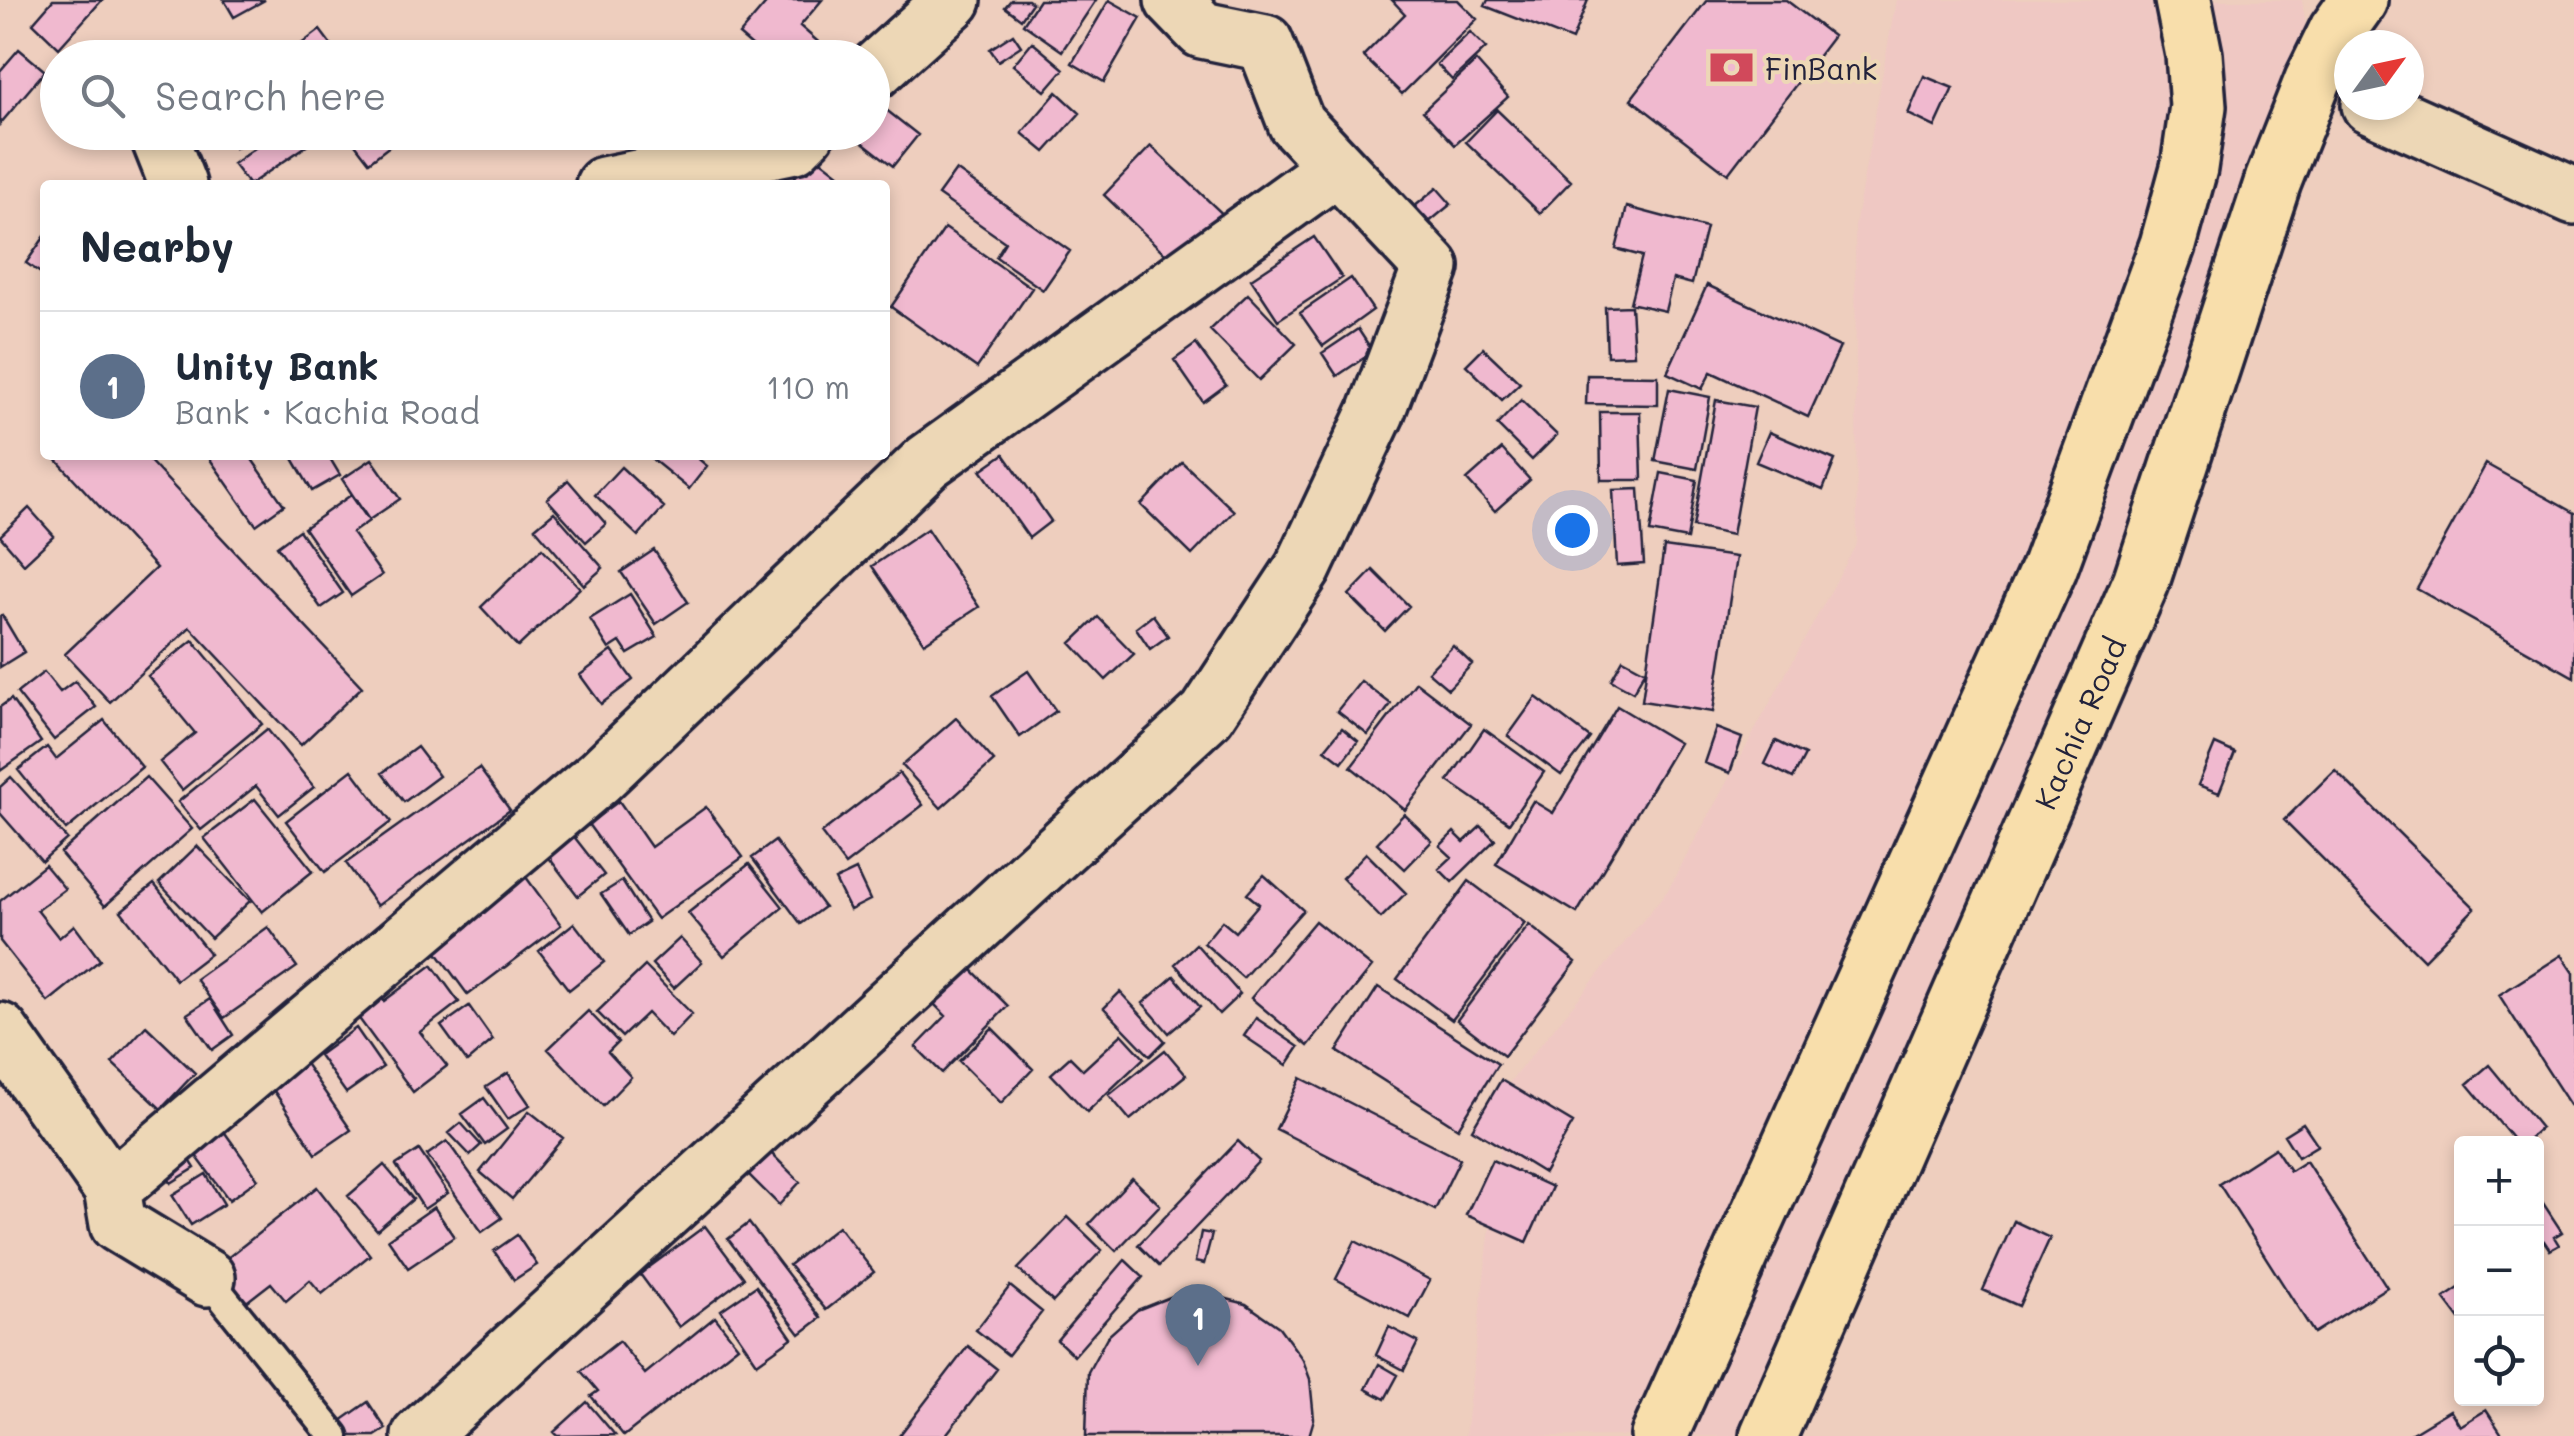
<!DOCTYPE html>
<meta charset="utf-8">
<style>
body{margin:0;font-family:Mali,sans-serif;background:#f6f6f7;color:#1f2937}
.controls{position:absolute;right:30px;bottom:30px;display:grid;overflow:hidden;border-radius:10px;box-shadow:0 5px 15px #0003}
.controls button{width:90px;height:90px;display:grid;place-items:center;padding:0;border:0;border-bottom:2px solid #e0e1e3;background:#fff;color:#1f2937;font:50px sans-serif}
.compass{position:absolute;left:2334px;top:30px;width:90px;height:90px;border-radius:50%;background:#fff;box-shadow:0 5px 15px #0003;rotate:57deg}
.you{position:absolute;left:1572px;top:530px;width:35px;height:35px;margin:-25px;border:8px solid #fff;border-radius:50%;background:#1a73e8;box-shadow:0 0 0 15px #1a73e833}
.badge{display:grid;place-items:center;width:65px;height:65px;border-radius:50%;background:#111827;color:#fff;font-size:32px;font-weight:700}
.pin{position:absolute;translate:-50% -82px;filter:drop-shadow(0 2px 5px #0008)}
.pin::after{content:'';position:absolute;top:52px;width:35px;height:30px;background:inherit;clip-path:polygon(0 0,100% 0,50% 100%)}
.list{margin:0;padding:0;list-style:none}
h2{display:flex;justify-content:space-between;align-items:center;height:130px;margin:0;padding:0 40px;font-size:42px}
h2 small{font-size:32px;font-weight:400;color:#747a83}
.list li{display:grid;grid-template-columns:65px 1fr auto;gap:30px;align-items:center;box-sizing:border-box;height:150px;padding:0 40px;border-top:2px solid #e0e1e3}
.list b{display:block;font-size:38px;white-space:nowrap}
.list p{margin:0;font-size:32px;white-space:nowrap;color:#747a83}
.list em{font-size:32px;font-style:normal;color:#747a83}
.icon{flex:none;width:55px;height:55px;fill:none;stroke:currentColor;stroke-width:2;stroke-linecap:round;stroke-linejoin:round}
.map{position:relative;flex:none;width:2574px;height:1436px;overflow:hidden}
.search{position:absolute;background:#fff;box-shadow:0 5px 15px #0003;left:40px;top:40px;width:850px;height:110px;display:flex;align-items:center;gap:25px;box-sizing:border-box;padding:0 35px;border-radius:55px;color:#747a83;font-size:38px}
.panel{position:absolute;background:#fff;box-shadow:0 5px 15px #0003;left:40px;top:180px;width:850px;height:280px;border-radius:10px}
.map>svg:first-child{display:block}
.built{fill:#efc8c3}
.building{fill:#f0b9cf;stroke:#22223b;stroke-width:2.5}
.lines{fill:none;stroke-linecap:round;stroke-linejoin:round}
.service-casing{stroke:#22223b;stroke-width:35}
.minor-casing{stroke:#22223b;stroke-width:62}
.primary-casing{stroke:#22223b;stroke-width:62}
.service{stroke:#edd7b6;stroke-width:28}
.minor{stroke:#edd7b6;stroke-width:55}
.primary{stroke:#f8deab;stroke-width:55}
.labels{text-anchor:middle;dominant-baseline:central;stroke-width:8;stroke-linejoin:round;paint-order:stroke}
.poi-label{font-size:30px;fill:#22223b;stroke:#edd7b6;text-anchor:start}
.street-label{font-size:30px;fill:#22223b;stroke:#edd7b6}
</style>
<div class="map">
<svg width="2574" height="1436" viewBox="0 0 2574 1436">
<rect width="100%" height="100%" fill="#eecebe"/>
<filter id="ink" filterUnits="userSpaceOnUse"><feTurbulence type="fractalNoise" baseFrequency=".01" numOctaves="2"/><feDisplacementMap in="SourceGraphic" scale="20" xChannelSelector="R" yChannelSelector="G"/><feConvolveMatrix kernelMatrix="1 2 1 2 8 2 1 2 1" color-interpolation-filters="sRGB"/></filter>
<g filter="url(#ink)">
<!-- built -->
<path class="built" d="M1896,0H2302L2322,145L2107,656L1757,1436H1465L1507,1085L1668,890L1857,543L1855,226Z"/>
<!-- building -->
<path class="building" d="M53,0H102L59,48L33,23Z
M224,0H265L234,17Z
M769,0H822L800,26L824,47L816,58H766L739,35Z
M1011,0H1028L1032,3L1021,19L1005,7Z
M1039,0H1096L1062,51L1023,24Z
M1109,0L1141,18L1104,82L1072,63Z
M1392,0H1458L1477,19L1402,94L1363,56L1405,14Z
M1488,0H1588L1572,40L1485,6Z
M1707,0H1786L1833,36L1728,174L1631,99Z
M320,30L341,58H310L300,45Z
M1470,32L1486,48L1452,80L1437,64Z
M1013,34L1021,46L998,61L990,49Z
M1032,42L1064,69L1045,91L1013,65Z
M19,49L45,71L0,124V71Z
M1476,61L1508,97L1455,145L1423,111Z
M1924,76L1953,88L1935,127L1908,114Z
M1057,92L1080,113L1045,152L1022,133Z
M880,105L918,135L893,166L856,137L859,132H872V115Z
M1497,110L1571,181L1540,213L1466,142Z
M222,132H255L235,148Z
M277,132H327L249,185L233,164Z
M346,132H408L369,162Z
M628,132H668V136L628,137Z
M1151,146L1232,223L1185,273L1104,195Z
M813,154L848,181L844,185H789Z
M956,170L1070,251L1043,290L996,257L1005,242L938,195Z
M1437,188L1451,204L1428,223L1414,207Z
M1627,207L1706,228L1692,284L1673,279L1665,311L1630,303L1642,256L1616,249Z
M945,228L1032,288L977,368L891,307Z
M45,236V276L26,263Z
M1314,237L1342,278L1278,320L1251,279Z
M1351,278L1373,310L1323,346L1300,313Z
M1707,285L1840,347L1808,417L1711,372L1702,389L1667,373Z
M1248,294L1296,344L1259,380L1210,330Z
M1631,306L1634,355L1607,356L1605,307Z
M1358,329L1373,352L1337,376L1322,353Z
M1196,344L1226,385L1203,402L1174,360Z
M1483,348L1520,383L1502,400L1466,365Z
M1587,375L1658,376V405L1586,404Z
M1669,389L1710,397L1697,469L1655,461Z
M1521,400L1557,435L1532,460L1497,425Z
M1716,400L1755,407L1732,535L1693,527Z
M1600,412H1640L1642,480H1601Z
M1769,432L1835,460L1823,490L1756,462Z
M1502,449L1530,480L1495,511L1467,480Z
M1004,454L1051,521L1029,538L981,470Z
M56,455H144L362,687L301,745L190,627L110,702L65,654L156,568L54,457Z
M207,455H249L284,505L256,525Z
M291,455H328L340,475L312,491Z
M647,455H694L707,466L689,489Z
M372,459L400,499L369,520L342,479Z
M1182,462L1234,511L1192,555L1141,505Z
M2486,464L2574,513V677L2417,589Z
M621,467L664,507L638,536L595,495Z
M1661,473L1697,480L1687,539L1650,532Z
M568,480L606,524L586,542L547,499Z
M1639,489L1644,564L1617,566L1613,490Z
M351,495L369,521L352,533L382,575L351,596L304,528Z
M29,508L54,536L24,564L0,536Z
M554,512L603,568L584,585L535,528Z
M927,529L979,607L924,643L872,566Z
M299,530L343,593L321,608L277,546Z
M1664,547L1736,557L1713,712L1642,701Z
M542,548L580,588L518,647L481,607Z
M654,550L688,602L656,624L621,572Z
M1373,570L1409,606L1385,631L1349,595Z
M630,594L657,637L628,654L620,642L609,649L590,619Z
M2,615L24,652L0,667V616Z
M1153,615L1168,636L1150,649L1136,628Z
M1098,617L1134,654L1106,680L1071,643Z
M193,640L262,724L182,790L160,762L195,733L148,676Z
M1453,646L1472,664L1448,689L1428,672Z
M612,651L633,680L601,704L580,675Z
M1623,659L1645,671L1633,692L1611,680Z
M1028,671L1056,711L1020,737L992,696Z
M44,672L60,692L75,681L96,707L54,740L17,693Z
M1361,681L1391,704L1368,735L1337,711Z
M1416,682L1471,724L1405,810L1351,767Z
M1536,697L1590,738L1561,775L1508,736Z
M11,699L41,742L0,771V707Z
M1617,706L1679,743L1577,913L1496,864L1533,801L1553,813Z
M956,718L994,761L941,808L902,765Z
M104,720L142,767L66,830L18,770L47,747L56,759Z
M1342,728L1358,741L1342,762L1325,749Z
M1716,728L1742,738L1730,773L1704,763Z
M267,729L314,787L279,815L256,786L201,830L178,802Z
M1484,729L1544,772L1509,823L1448,781Z
M1776,741L1805,755L1793,778L1765,764Z
M2215,744L2235,753L2219,793L2198,785Z
M417,747L439,776L404,802L382,773Z
M479,768L510,810L377,906L346,863Z
M352,770L391,822L325,872L286,821Z
M2335,770L2475,908L2424,960L2284,820Z
M899,773L923,805L845,865L821,833Z
M11,777L67,839L42,861L0,813V787Z
M146,777L192,829L105,906L60,853Z
M255,799L313,871L262,912L204,838Z
M619,801L651,847L706,807L743,857L657,919L588,824Z
M1404,814L1432,841L1405,869L1377,843Z
M1481,826L1495,840L1452,882L1439,869L1452,857L1440,846L1454,832L1464,842Z
M572,834L604,875L578,896L547,855Z
M775,841L824,907L801,924L752,858Z
M197,846L250,901L211,938L159,883Z
M1366,853L1406,893L1381,918L1342,878Z
M749,864L783,907L724,956L688,913Z
M45,865L65,889L37,910L59,938L74,925L100,960L48,1002L0,941V901Z
M856,870L870,900L850,910L835,880Z
M523,873L561,925L468,995L429,942Z
M1264,875L1303,910L1243,978L1204,943L1222,921L1235,932L1259,904L1247,894Z
M622,881L648,922L629,935L601,894Z
M1469,881L1525,923L1452,1020L1397,979Z
M154,884L210,954L176,980L121,911Z
M1315,921L1372,967L1308,1046L1251,998Z
M574,923L604,962L569,990L539,951Z
M1529,925L1576,962L1504,1056L1457,1020Z
M268,927L297,967L224,1018L196,979Z
M680,938L702,962L674,988L652,964Z
M1196,944L1240,994L1219,1014L1175,964Z
M2562,955L2574,973V1102L2570,1105L2499,995Z
M964,962L1008,1006L942,1073L916,1047L946,1016L928,998Z
M432,965L459,1002L420,1032L447,1066L413,1092L352,1009L376,990L384,1001Z
M645,966L692,1014L670,1037L647,1013L622,1037L597,1012Z
M1174,976L1200,1007L1169,1033L1143,1003Z
M1378,987L1498,1064L1458,1128L1337,1051Z
M1120,992L1165,1041L1150,1056L1104,1008Z
M210,999L233,1035L212,1050L187,1014Z
M469,1006L493,1040L467,1062L441,1026Z
M588,1011L618,1042L608,1052L631,1077L603,1106L548,1049Z
M1256,1018L1299,1047L1287,1065L1244,1036Z
M146,1026L195,1073L161,1109L112,1063Z
M356,1028L383,1067L346,1093L319,1055Z
M992,1028L1033,1069L1001,1103L959,1061Z
M1122,1034L1144,1058L1087,1112L1051,1074L1070,1057L1083,1070Z
M1165,1050L1186,1075L1130,1120L1109,1095Z
M304,1062L351,1130L316,1154L270,1085Z
M2489,1065L2541,1128L2522,1144H2517L2467,1084Z
M508,1073L530,1105L508,1119L486,1087Z
M1301,1078L1460,1159L1435,1210L1276,1129Z
M1501,1080L1573,1123L1544,1173L1472,1129Z
M484,1098L507,1129L485,1145L462,1114Z
M529,1111L563,1138L512,1199L480,1172Z
M461,1123L481,1145L470,1155L449,1133Z
M2303,1123L2318,1145L2298,1157L2284,1135Z
M223,1130L258,1179L229,1200L194,1153Z
M447,1141L502,1218L482,1232L427,1155Z
M1238,1141L1259,1161L1159,1266L1138,1245Z
M2275,1148L2290,1171L2306,1161L2387,1287L2314,1333L2219,1184Z
M767,1149L800,1182L779,1205L745,1171Z
M419,1150L448,1193L424,1209L396,1165Z
M184,1151L195,1168L171,1183L160,1165Z
M1492,1160L1552,1187L1527,1242L1466,1215Z
M384,1165L413,1199L377,1230L348,1196Z
M206,1174L224,1204L191,1225L172,1195Z
M1132,1178L1160,1205L1116,1251L1089,1224Z
M317,1187L370,1255L322,1294L310,1280L286,1301L271,1283L240,1307L211,1271Z
M2541,1200L2562,1232L2554,1237L2559,1245L2550,1250L2544,1241L2538,1245L2536,1242V1203Z
M434,1207L454,1237L408,1268L388,1239Z
M1068,1217L1102,1250L1053,1302L1018,1269Z
M2014,1221L2050,1238L2019,1306L1983,1290Z
M749,1223L821,1318L800,1334L728,1239Z
M705,1226L744,1278L679,1327L640,1274Z
M838,1226L874,1272L826,1310L789,1265Z
M1201,1232L1212,1234L1204,1264L1195,1262Z
M517,1235L537,1265L514,1280L494,1251Z
M1355,1241L1430,1280L1410,1318L1336,1279Z
M1125,1260L1143,1277L1074,1356L1057,1340Z
M756,1286L792,1338L757,1363L721,1310Z
M1010,1286L1042,1312L1008,1355L976,1330Z
M2462,1286V1322L2444,1298Z
M1208,1294L1246,1304L1279,1327L1303,1360L1310,1379L1314,1419L1309,1436H1086L1088,1372L1107,1337L1137,1310L1175,1295Z
M715,1317L738,1346L624,1436L591,1396L598,1391L581,1371L619,1341L645,1374Z
M1389,1327L1418,1342L1404,1370L1376,1355Z
M968,1346L997,1369L945,1436H899Z
M1379,1364L1398,1375L1385,1399L1366,1389Z
M368,1402L386,1429L375,1436H346L338,1423Z
M587,1402L615,1435L558,1436L554,1432Z
M2450,1410L2460,1426L2486,1410L2503,1436H2407Z"/>
<g class="lines">
<defs>
<path id="service" d="M207,1278L334,1436"/>
<path id="minor" d="M872,73L953,0
M2370,105L2574,196
M157,132L178,185
M604,185L794,145L807,132
M0,1031L112,1189L118,1224L207,1278
M112,1189L599,777L927,462L1337,167
M420,1436L1207,714L1303,568L1376,413L1431,267L1296,123L1265,43L1202,30L1173,0"/>
<g id="primary">
<path d="M1659,1436L2049,568L2168,245L2189,168L2198,106L2194,55L2183,0"/>
<path id="s1" d="M1768,1436L2141,582L2273,181L2313,80L2337,31L2359,0"/>
</g>
</defs>
<!-- service casing -->
<use href="#service" class="service-casing"/>
<!-- minor casing -->
<use href="#minor" class="minor-casing"/>
<!-- primary casing -->
<use href="#primary" class="primary-casing"/>
<!-- service -->
<use href="#service" class="service"/>
<!-- minor -->
<use href="#minor" class="minor"/>
<!-- primary -->
<use href="#primary" class="primary"/>
</g>
</g>
<!-- icons -->
<defs>
<symbol id="bank-bare" viewBox="-9 -9 18 18"><path d="M-6-4H6V4H-6ZM0-2.3a2.3 2.3 0 1 0 0 4.6a2.3 2.3 0 1 0 0-4.6Z" fill="#d1495b" stroke="#edd7b6" stroke-width="2.5" paint-order="stroke"/></symbol>
</defs>
<g fill-rule="evenodd">
<use href="#bank-bare" x="1700" y="36" width="63" height="63"/>
</g>
<g class="labels">
<!-- poi labels -->
<g class="poi-label">
<text x="1765" y="68">FinBank</text>
</g>
<!-- street labels -->
<g class="street-label">
<text stroke="none"><textPath href="#s1" startOffset="778">Kachia Road</textPath></text>
</g>
</g>
</svg>
<div class="controls">
<button>+</button>
<button>−</button>
<button><svg class="icon" aria-label="locate" viewBox="0 0 24 24"><circle cx="12" cy="12" r="6"/><path d="M12 2v4M12 18v4M2 12h4M18 12h4"/></svg></button>
</div>
<svg class="compass" viewBox="-18 -18 36 36"><path d="M0-13l5 13h-10z" fill="#e53935"/><path d="M0 13l5-13h-10z" fill="#747a83"/></svg>
<div class="you"></div>
<div class="pin badge" style="left:1198px;top:1366px;background:#5c6f8a">1</div>
<div class="search"><svg class="icon" aria-label="search" viewBox="0 0 24 24"><circle cx="10" cy="10" r="6"/><path d="M15 15l6 6"/></svg>Search here</div>
<section class="panel">
<h2>Nearby<small></small></h2>
<ul class="list">
<li><span class="badge" style="background:#5c6f8a">1</span><div><b>Unity Bank</b><p>Bank · Kachia Road</p></div><em>110 m</em></li>
</ul>
</section>
</div>
